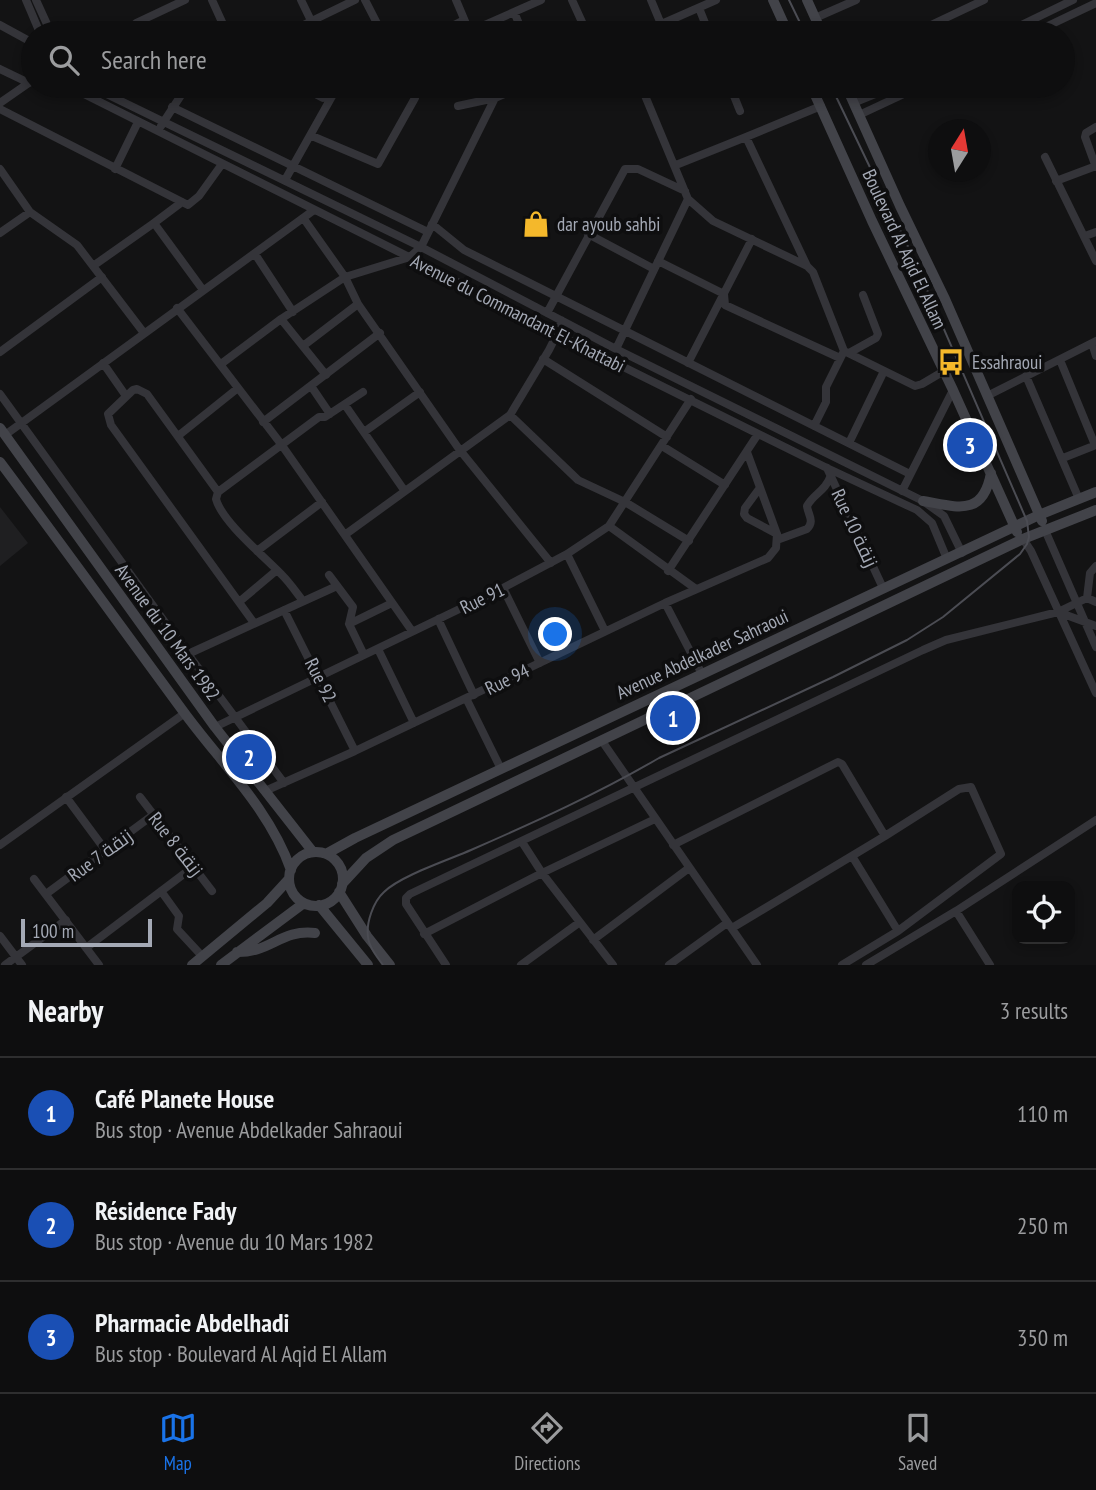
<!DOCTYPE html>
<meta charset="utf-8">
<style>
body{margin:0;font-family:"PT Sans Narrow",Cairo,sans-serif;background:#171718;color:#f1f3f6}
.controls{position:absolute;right:21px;bottom:21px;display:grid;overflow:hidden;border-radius:14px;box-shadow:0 4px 10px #0003}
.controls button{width:63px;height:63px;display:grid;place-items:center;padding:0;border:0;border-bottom:2px solid #2e2e2f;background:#0e0e0f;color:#f1f3f6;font:35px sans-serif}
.compass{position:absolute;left:928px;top:119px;width:63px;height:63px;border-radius:50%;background:#0e0e0f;box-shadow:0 4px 10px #0003;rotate:11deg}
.scale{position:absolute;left:21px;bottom:18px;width:131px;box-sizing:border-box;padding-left:7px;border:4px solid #a4a9b5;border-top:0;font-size:19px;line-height:24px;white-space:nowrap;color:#a4a9b5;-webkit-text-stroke:5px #0e0e0f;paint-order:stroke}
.you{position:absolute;left:556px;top:635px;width:24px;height:24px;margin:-18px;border:5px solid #fff;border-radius:50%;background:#1a73e8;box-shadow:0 0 0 10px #1a73e833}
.badge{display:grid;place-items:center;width:46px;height:46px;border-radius:50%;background:#1a73e8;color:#fff;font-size:23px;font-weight:700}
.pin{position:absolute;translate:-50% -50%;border:4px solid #fff;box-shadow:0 2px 7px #0006}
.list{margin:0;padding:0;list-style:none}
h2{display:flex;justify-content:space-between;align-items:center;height:91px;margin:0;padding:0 28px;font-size:30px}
h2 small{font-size:23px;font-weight:400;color:#9b9c9e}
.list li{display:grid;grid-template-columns:46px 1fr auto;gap:21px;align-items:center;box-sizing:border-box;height:112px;padding:0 28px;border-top:2px solid #2e2e2f}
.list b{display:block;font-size:26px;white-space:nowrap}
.list p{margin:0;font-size:23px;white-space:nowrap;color:#9b9c9e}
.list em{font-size:23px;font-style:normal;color:#9b9c9e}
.icon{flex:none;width:38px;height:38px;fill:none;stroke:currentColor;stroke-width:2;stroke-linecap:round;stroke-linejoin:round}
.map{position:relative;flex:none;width:1096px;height:965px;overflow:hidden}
.search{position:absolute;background:#0e0e0f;box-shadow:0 4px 10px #0003;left:21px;right:21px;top:21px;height:77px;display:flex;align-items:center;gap:18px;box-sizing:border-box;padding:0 24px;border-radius:38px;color:#9b9c9e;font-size:26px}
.sheet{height:427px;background:#0e0e0f}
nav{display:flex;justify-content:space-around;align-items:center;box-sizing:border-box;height:98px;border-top:2px solid #2e2e2f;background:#0e0e0f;font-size:19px;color:#9b9c9e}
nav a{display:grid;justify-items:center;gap:4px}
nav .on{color:#1a73e8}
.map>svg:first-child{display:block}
.built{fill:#1f1f21}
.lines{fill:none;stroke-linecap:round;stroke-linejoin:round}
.minor{stroke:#343439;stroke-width:8}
.secondary{stroke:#424349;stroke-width:10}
.tram{stroke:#4b4c53;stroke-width:2}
.labels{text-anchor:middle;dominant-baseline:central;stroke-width:7;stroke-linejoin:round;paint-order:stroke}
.poi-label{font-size:19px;fill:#a4a9b5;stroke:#0e0e0f;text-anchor:start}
.street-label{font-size:19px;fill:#a4a9b5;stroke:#0e0e0f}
</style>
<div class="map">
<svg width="1096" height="965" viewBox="0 0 1096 965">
<rect width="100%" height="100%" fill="#131314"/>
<!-- built -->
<path class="built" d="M0,507L28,543L0,566Z"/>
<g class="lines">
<!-- minor -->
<path class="minor" d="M26,0L40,33
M36,0L51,33
M212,0L227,33
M301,0L317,33
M365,0L382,33
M456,0L470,33
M572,0L587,33
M651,0L661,24
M699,8L709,33
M514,12L523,33
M815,18L856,0
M136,23L185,0
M0,25L33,43
M469,32L541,0
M287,33L355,0
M438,33L464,20
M641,33L716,0
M914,33L984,0
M1005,33L1073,0
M1033,33L1096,3
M0,69L29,83
M68,86L425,265L557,334L827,468L917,510L932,523L947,559
M90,86L421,247L616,349L923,501L944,516L962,553
M300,86L323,98L347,86
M641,86L688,199L713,221L807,266L813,272L844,351L915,386L922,384L944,371
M730,86L740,111
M0,103L33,80
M853,103L895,86
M458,106L495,98L524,86
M172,107L428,232
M0,109L188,205L199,196L222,164
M859,115L921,86
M161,126L187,86
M1096,127L1086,133L1085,137L1096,167
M312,136L378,164L415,98L410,86
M746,137L821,106
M1045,157L1096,261
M676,165L746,137L807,266
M0,169L30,212L77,245L144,333
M115,169L138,122
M285,180L335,91
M1056,181L1096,166
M182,202L154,223L203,290
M304,219L345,277L358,304L459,449L551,563
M432,224L464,250L910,474
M0,233L30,212
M588,234L654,269
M1085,236L1096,232
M255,254L293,312
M658,261L724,294L725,305L840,358
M93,266L154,223
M177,308L281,444L412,631
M547,313L625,169H638L685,191
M1092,343L1096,356
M303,346L358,304
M616,349L688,199
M0,352L102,277
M849,353L876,338L878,334L863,295
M543,359L667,437
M1060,360L1095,445
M103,363L126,396
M688,363L752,239
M221,364L281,319
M326,375L281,319L345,277L410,257L421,247L495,98L490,86
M1026,376L1079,499
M311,386L330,414
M0,394L188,654L284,783
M987,396L1096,341
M345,405L404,490
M510,415L578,480L625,502L689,541
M263,422L380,333
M814,426L826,402V387L843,353
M364,432L420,392
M5,435L314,210
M178,436L238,388
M849,443L884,371
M662,446L725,485
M1063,458L1096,445
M827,468L883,588
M759,489L745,508L744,514L747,518L777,534
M902,491L953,390
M218,492L319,417H325L363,392
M609,526L696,589
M1045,530L1096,647
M346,534L510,415L549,350L557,334L561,320
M1023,539L1031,551L1096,693
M777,540L807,529C815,521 808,515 807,506C814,493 825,492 831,475
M257,551L322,502
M567,554L605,631
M668,571L758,434
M329,575L353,607L349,624L364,655
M503,588L540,663
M1087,598L1090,573L1096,566
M239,602L277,570
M665,603L702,674
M284,610L355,751
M1058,612L1096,626
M438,619L474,695
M254,623L111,425L108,414L133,390L137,389L147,394L218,492L216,499C222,522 265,557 282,575C290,583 296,592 303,601
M349,624L392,603
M378,649L414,723
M188,654L337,586
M466,698L501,769
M215,727L503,588L567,554L609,526L691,399
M602,741L757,965
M265,791L355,751L665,603L768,558L776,548L777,534L747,452
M66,797L106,851
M140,797L212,891
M522,842L542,873L613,965
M0,845L185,713
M673,845L838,762L842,764L885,836
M852,856L898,931
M34,879L99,965
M161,891L179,916L177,929L202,956
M46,894L153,815
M956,911L990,965
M732,928L885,836L959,789L971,787L1001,854L898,931L842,965
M424,934L542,873L655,819
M0,936L22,965
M593,940L689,868
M86,948L193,867
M5,965L66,920
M446,965L406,904V898L410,894L923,650L946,640L1058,612L1087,598L1096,602
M521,965L580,922
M669,965L727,923
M866,965L956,911L1096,820"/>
<!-- secondary -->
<path class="secondary" d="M773,0L788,33
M807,0L822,33
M811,86L872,221L953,390L1017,532
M846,86L900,206L945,299L1042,521
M0,428L215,727L313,852
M0,462C62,545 122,628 183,711C221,763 269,808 291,870
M923,501C958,507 983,517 991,473
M289 879a27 27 0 1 1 54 0a27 27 0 1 1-54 0Z
M326,854L355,838L1039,515L1096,492
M342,884L366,858L393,840L1023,539L1096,510
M339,892L367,936L390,965
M319,905L368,965
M237,952C270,953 281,929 315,933
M192,965L267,903L289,879
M221,965L304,903"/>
<!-- tram -->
<path class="tram" d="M789,0L805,33
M383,965C377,957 369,947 368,937C366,923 373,902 384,892C400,876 448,860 471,850C535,822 599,793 659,758L833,677L907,640L943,617L1020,554L1027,544L1029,537L1027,521L911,253L831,86"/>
</g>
<!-- icons -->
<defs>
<symbol id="shop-bare" viewBox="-9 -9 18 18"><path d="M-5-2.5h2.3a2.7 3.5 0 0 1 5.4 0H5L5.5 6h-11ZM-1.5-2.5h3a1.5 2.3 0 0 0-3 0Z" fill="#f4b82b" stroke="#0e0e0f" stroke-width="2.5" paint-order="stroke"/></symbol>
<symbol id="bus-bare" viewBox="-9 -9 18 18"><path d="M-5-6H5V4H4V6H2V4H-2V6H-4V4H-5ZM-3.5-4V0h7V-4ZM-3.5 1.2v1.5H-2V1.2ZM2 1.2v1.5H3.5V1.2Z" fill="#f4b82b" stroke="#0e0e0f" stroke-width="2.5" paint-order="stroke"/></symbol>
</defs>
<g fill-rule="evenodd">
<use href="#shop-bare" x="517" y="205" width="38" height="38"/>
<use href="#bus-bare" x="932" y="343" width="38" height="38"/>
</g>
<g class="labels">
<!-- poi labels -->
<g class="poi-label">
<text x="557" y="224">dar ayoub sahbi</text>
<text x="972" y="362">Essahraoui</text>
</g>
<!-- street labels -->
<g class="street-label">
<text transform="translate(905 249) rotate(65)">Boulevard Al Aqid El Allam</text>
<text transform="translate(518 313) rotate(27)">Avenue du Commandant El-Khattabi</text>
<text transform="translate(855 528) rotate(65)">Rue 10 زنقة</text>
<text transform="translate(482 598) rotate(-26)">Rue 91</text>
<text transform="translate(168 632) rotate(54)">Avenue du 10 Mars 1982</text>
<text transform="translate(702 654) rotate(-25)">Avenue Abdelkader Sahraoui</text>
<text transform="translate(507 679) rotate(-26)">Rue 94</text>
<text transform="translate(321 680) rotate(63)">Rue 92</text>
<text transform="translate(176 844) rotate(52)">Rue 8 زنقة</text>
<text transform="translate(100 855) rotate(-36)">Rue 7 زنقة</text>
</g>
</g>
</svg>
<div class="controls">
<button><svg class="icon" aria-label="locate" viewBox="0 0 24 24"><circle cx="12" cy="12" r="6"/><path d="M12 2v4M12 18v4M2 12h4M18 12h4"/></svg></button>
</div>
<svg class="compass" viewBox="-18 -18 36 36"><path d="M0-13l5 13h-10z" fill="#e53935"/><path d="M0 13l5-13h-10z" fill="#9b9c9e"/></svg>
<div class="scale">100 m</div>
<div class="you"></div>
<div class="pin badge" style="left:673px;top:718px;background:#1a4fb4">1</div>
<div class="pin badge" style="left:249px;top:757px;background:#1a4fb4">2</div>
<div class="pin badge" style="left:970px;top:445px;background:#1a4fb4">3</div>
<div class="search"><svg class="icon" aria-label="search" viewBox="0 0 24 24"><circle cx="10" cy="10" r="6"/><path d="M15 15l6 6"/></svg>Search here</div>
</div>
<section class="sheet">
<h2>Nearby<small>3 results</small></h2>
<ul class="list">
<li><span class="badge" style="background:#1a4fb4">1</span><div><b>Café Planete House</b><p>Bus stop · Avenue Abdelkader Sahraoui</p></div><em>110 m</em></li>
<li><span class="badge" style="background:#1a4fb4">2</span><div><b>Résidence Fady</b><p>Bus stop · Avenue du 10 Mars 1982</p></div><em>250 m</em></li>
<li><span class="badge" style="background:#1a4fb4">3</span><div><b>Pharmacie Abdelhadi</b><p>Bus stop · Boulevard Al Aqid El Allam</p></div><em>350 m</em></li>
</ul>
</section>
<nav>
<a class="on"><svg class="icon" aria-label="map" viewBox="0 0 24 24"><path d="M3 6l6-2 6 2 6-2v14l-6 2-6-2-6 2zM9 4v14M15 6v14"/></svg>Map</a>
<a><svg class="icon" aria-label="directions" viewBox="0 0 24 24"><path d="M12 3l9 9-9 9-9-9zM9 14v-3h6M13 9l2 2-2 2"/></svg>Directions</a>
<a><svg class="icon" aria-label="saved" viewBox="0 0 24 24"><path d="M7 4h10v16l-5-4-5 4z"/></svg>Saved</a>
</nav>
